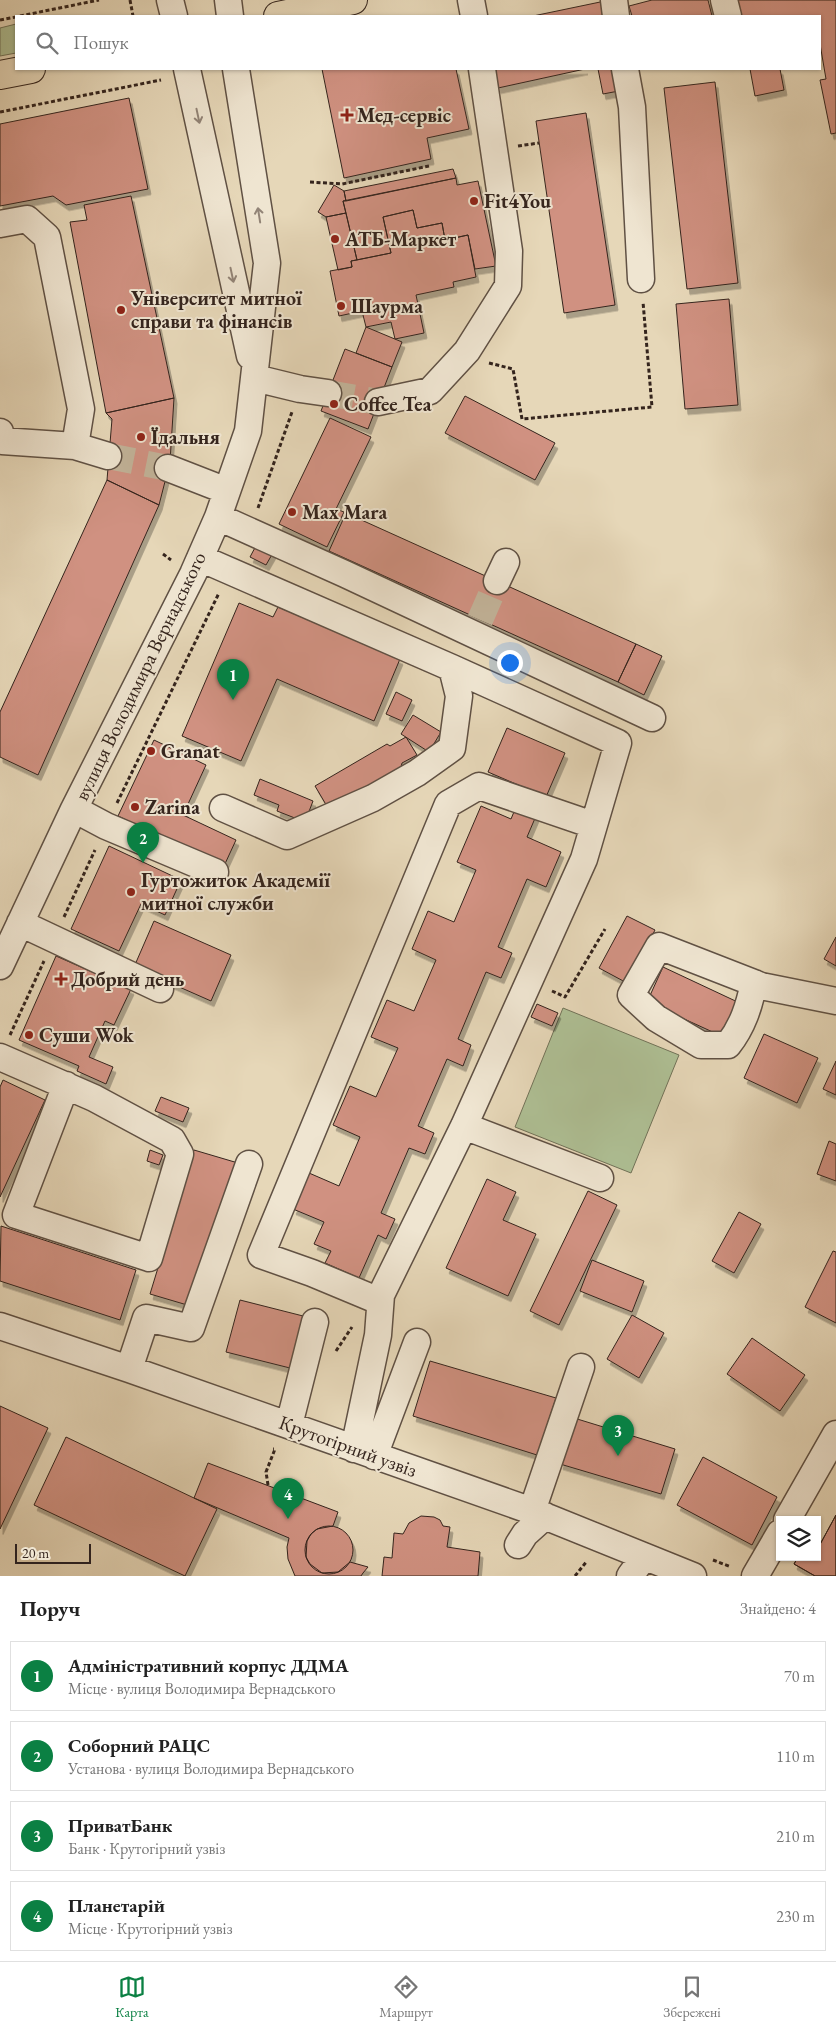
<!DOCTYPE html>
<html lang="uk">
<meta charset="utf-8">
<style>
body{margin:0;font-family:"EB Garamond",serif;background:#f2f2f2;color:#222}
.controls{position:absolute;right:15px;bottom:15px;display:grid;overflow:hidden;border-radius:0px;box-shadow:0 1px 4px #0004}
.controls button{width:45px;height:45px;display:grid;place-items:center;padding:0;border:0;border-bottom:1px solid #e0e0e0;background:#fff;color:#222;font:25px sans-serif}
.scale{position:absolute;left:15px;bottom:12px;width:76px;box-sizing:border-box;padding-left:5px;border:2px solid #34241d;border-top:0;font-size:14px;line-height:18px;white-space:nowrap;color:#34241d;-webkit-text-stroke:4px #efe5d1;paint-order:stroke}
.you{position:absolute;left:509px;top:662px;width:18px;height:18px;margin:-12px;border:4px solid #fff;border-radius:50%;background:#1a73e8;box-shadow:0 0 0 8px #1a73e833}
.badge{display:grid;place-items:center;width:32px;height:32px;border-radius:50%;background:#0b8043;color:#fff;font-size:16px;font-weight:700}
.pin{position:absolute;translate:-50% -41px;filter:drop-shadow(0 1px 2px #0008)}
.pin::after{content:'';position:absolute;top:26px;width:18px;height:15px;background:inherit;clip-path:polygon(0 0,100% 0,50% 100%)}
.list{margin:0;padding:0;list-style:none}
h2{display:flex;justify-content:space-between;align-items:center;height:65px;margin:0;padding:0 20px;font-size:21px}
h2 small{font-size:16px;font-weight:400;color:#767676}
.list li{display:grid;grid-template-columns:32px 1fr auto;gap:15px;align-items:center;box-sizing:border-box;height:70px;margin:0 10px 10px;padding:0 10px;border:1px solid #e0e0e0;border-radius:0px}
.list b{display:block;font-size:19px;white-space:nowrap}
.list p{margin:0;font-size:16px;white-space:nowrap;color:#767676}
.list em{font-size:16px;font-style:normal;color:#767676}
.icon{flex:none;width:28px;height:28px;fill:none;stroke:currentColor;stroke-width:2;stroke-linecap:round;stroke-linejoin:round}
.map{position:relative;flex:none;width:836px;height:1576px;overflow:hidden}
.search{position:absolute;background:#fff;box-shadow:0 1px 4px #0004;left:15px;right:15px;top:15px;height:55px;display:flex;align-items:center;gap:12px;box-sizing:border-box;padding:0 18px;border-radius:0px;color:#767676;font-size:19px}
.sheet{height:385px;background:#fff}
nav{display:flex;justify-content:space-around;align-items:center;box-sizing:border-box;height:70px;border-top:1px solid #e0e0e0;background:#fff;font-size:14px;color:#767676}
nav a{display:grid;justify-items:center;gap:2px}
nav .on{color:#0b8043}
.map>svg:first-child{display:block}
.green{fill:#aebf94;stroke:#717258}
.building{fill:#d09181;stroke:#34241d;filter:url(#shadow)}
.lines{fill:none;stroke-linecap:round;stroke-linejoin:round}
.minor-tunnel{stroke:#c2b399;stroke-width:26;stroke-dasharray:26 13;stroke-linecap:butt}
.minor-casing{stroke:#605144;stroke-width:29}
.major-casing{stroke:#34241d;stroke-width:30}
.path{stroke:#34241d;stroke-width:3;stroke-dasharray:4 2.5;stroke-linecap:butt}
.minor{stroke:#efe5d1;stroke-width:26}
.major{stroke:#e6d7b8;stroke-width:28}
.oneway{stroke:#928477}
.poi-dot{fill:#8f2418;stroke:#efe5d1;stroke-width:2}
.labels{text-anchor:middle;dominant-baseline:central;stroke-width:4;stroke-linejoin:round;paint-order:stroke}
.poi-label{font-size:20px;font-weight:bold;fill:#34241d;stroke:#efe5d1;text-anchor:start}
.street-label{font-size:20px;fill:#34241d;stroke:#efe5d1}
</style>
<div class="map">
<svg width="836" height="1576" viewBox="0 0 836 1576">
<defs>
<filter id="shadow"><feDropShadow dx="3" dy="5.5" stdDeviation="0" flood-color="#0004"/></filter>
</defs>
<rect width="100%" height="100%" fill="#e6d7b8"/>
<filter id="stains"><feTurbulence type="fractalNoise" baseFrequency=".004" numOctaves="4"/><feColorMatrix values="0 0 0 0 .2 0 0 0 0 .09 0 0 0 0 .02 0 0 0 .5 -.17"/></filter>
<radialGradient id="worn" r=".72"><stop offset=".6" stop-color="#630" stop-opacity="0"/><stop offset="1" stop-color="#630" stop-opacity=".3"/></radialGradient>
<!-- green -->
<path class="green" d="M16,24V53L0,56V28Z
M563,1008L679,1055L631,1173L515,1127Z"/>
<!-- building -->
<path class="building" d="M652,0H708L712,16H632L629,6Z
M738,0H836V133L831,134L820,80L826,79L820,44V16H741Z
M605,1L608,16H533Z
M322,69H456L469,129L427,138L431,159L344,178Z
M494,69H585L498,88Z
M598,69H619L624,90L603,94Z
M750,69H780L784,90L755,96Z
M715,82L738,283L687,289L664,88Z
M129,98L148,189L66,205L53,196L0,206V124Z
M586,113L615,305L564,313L536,121Z
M453,169L456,178L346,201L344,191Z
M456,178L457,185L478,181L496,266L475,269L468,235L445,240L442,223L417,228L413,210L383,217L391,253L357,260L343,201Z
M334,185L344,191L346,201H343L346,213L326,217L318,212Z
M131,196L174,398L106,413L70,222L87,220L84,205Z
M413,210L417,228L442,223L445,240L468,235L476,277L453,282L454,287L416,295L424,333L395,339L391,322L366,327L362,311L339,316L330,271L352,267L351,261L391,253L383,217Z
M346,213L357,260L351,261L352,267L338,270L326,217Z
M729,299L738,405L685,409L676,304Z
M366,327L402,342L392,367L356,353Z
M345,349L392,367L368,429L321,411Z
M465,396L555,443L535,480L445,433Z
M174,398L170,462L159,505L107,480L112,419L106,413Z
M330,418L371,437L336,509L344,512L327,547L279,524Z
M107,480L159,505L38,775L0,757V712Z
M346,513L636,644L618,682L329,551Z
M258,542L274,551L266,565L250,557Z
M239,603L273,617L278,607L400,659L374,721L277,679L241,761L182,736Z
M636,644L662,656L644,695L618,682Z
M396,692L412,700L402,721L386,714Z
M413,715L441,732L429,752L401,734Z
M507,728L565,753L546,797L488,772Z
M406,737L417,755L402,763L401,767L328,808L315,786L387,744L390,746Z
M154,740L206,765L183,815L236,840L224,866L118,816Z
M260,779L313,801L305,822L277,811L279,805L254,795Z
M481,806L511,819L516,807L536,816L527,837L561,852L546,887L527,879L498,947L512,953L501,978L486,972L458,1039L471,1045L463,1066L447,1059L418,1126L434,1133L425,1154L409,1148L381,1213L395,1219L386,1239L378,1235L359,1278L325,1263L331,1251L314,1244L324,1222L293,1209L309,1173L339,1186L360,1137L333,1125L350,1086L376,1097L398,1048L371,1037L387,1000L414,1011L436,960L412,949L428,911L454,922L476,870L457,862Z
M109,846L181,880L165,915L141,904L119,951L71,929Z
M627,916L655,930L627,983L599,968Z
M154,921L231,955L211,1001L134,967Z
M836,937V966L824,959Z
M56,956L131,989L114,1025L105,1021L89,1057L113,1067L106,1084L77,1071L79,1066L19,1040Z
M663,967L744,1005L728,1039L647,1002Z
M537,1004L558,1013L552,1026L531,1017Z
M764,1034L818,1058L797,1103L744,1078Z
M836,1061V1095L823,1089Z
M3,1080L45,1100L0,1197V1087Z
M161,1097L189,1108L183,1122L155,1111Z
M829,1141L836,1144V1181L817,1174Z
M150,1150L163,1155L159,1165L147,1161Z
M194,1150L238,1163L194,1307L150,1294Z
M487,1179L516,1192L503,1220L536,1234L508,1296L446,1268Z
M588,1191L617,1205L559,1325L530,1311Z
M739,1212L761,1224L734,1273L712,1261Z
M1,1226L136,1270L120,1320L0,1281Z
M833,1251L836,1252V1323L805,1307Z
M592,1260L644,1281L632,1312L580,1291Z
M240,1300L307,1317L294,1369L226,1352Z
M632,1315L664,1333L639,1378L607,1359Z
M752,1338L805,1375L780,1411L727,1374Z
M430,1361L556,1398L537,1455L413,1416Z
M0,1406L48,1428L0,1529Z
M574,1418L675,1449L661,1494L560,1464Z
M66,1437L217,1509L185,1576L34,1505Z
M703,1457L777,1497L752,1545L677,1505Z
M208,1463L338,1512L333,1526L317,1529L311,1534L307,1541L306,1557L310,1564L322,1573L338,1572L350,1562L368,1567L363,1573L361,1576H295L288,1559L287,1547L289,1538L194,1498Z
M836,1515V1576H815L794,1564L798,1557H817V1550Z
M836,1515V1576H815L794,1564L798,1557H817V1550Z
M421,1516L434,1517L440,1520L443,1526L450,1527L447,1547L480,1552L478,1576H382L384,1557L392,1558L394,1533L403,1534L409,1523Z
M305 1550a24 24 0 1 1 48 0a24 24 0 1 1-48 0Z"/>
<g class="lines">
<!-- minor-tunnel -->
<path class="minor-tunnel" d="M328,393L378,402
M108,456L168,468
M480,620L497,581"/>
<defs>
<path id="minor" d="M170,0L174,16
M228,0L230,16
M471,0L474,16
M614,0L616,16
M724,0L728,16
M187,69L250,356
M625,69L632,107L641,279
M0,224L27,219L47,237L81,409L75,446
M255,378L300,389L328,393
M378,402L430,391L467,351L508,286L509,251L482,69
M0,432L2,441L75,446L108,456
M168,468L227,491
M218,517L345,574L652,718
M200,558L452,668L618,743L584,859L464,1126L381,1295L378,1335L354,1449
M497,581L506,562
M223,808L287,836L373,798L417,773L452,748L459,696L452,668
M74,809L106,826L215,872
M20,923L160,989
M0,966L74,809L193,574L218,517L248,431L267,263L236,69
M754,983C749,1006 743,1026 728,1045H701L656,1018L631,995L659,946L754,983L761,986L836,1001
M0,1057L94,1098L172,1140L180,1154L149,1258L16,1215L66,1085
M464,1126L600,1178
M381,1295L372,1298L312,1273L261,1255L448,804L479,786L593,825
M0,1326L129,1369L532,1511L693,1576
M129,1369L146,1318L191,1328L249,1164
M289,1425L315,1322
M374,1456L417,1342
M532,1511L581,1367
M787,1520L836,1434
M518,1545L525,1534L545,1516
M630,1576L644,1557
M755,1576L780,1533"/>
<path id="major" d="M278,16L353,0
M0,75L31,69"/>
</defs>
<!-- minor casing -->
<use href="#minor" class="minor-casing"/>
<!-- major casing -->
<use href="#major" class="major-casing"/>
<!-- path -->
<path class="path" d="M130,0L133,16
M20,16L99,0
M0,20L16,17
M0,112L161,80
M518,146L539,143
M310,182L342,184L429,166
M489,363L513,369L522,419L652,407L643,302
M258,508L292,412
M163,554L171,560
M117,803L219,593
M64,917L95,850
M552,991L565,997L605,929
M10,1035L44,961
M336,1351L352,1327
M268,1485L266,1472L275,1449H273
M713,1560L731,1567
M575,1576L587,1561"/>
<!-- minor -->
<use href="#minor" class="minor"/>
<!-- major -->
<use href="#major" class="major"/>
</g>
<!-- one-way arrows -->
<defs><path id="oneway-shaft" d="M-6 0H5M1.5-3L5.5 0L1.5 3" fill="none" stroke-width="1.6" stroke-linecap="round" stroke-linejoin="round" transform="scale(1.25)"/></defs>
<g class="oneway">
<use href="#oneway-shaft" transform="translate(198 116) rotate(78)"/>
<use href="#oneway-shaft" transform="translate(259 215) rotate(-99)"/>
<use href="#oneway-shaft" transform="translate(232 275) rotate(78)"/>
</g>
<!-- markers -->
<g class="poi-dot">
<path d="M344.5 107.5h5v5h5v5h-5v5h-5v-5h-5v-5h5z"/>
<circle cx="474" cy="201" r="5"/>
<circle cx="335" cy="239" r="5"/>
<circle cx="341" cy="306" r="5"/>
<circle cx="121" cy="310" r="5"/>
<circle cx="334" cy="404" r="5"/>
<circle cx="141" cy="437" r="5"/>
<circle cx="292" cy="512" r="5"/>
<circle cx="151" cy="751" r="5"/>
<circle cx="135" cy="807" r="5"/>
<circle cx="131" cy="892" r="5"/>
<path d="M58.5 971.5h5v5h5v5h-5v5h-5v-5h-5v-5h5z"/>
<circle cx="29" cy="1035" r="5"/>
</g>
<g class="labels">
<!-- poi labels -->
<g class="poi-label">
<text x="357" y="115">Мед-сервіс</text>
<text x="484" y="201">Fit4You</text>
<text x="345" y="239">АТБ-Маркет</text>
<text x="131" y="298">Університет митної<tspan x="131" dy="23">справи та фінансів</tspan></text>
<text x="351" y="306">Шаурма</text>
<text x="344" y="404">Coffee Tea</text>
<text x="151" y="437">Їдальня</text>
<text x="302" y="512">Max Mara</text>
<text x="161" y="751">Granat</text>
<text x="145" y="807">Zarina</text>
<text x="141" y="880">Гуртожиток Академії<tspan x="141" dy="23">митної служби</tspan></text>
<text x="71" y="979">Добрий день</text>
<text x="39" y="1035">Суши Wok</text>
</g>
<!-- street labels -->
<g class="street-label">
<text transform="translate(140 676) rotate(-64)">вулиця Володимира Вернадського</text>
<text transform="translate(348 1446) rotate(20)">Крутогірний узвіз</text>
</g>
</g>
<rect width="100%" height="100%" filter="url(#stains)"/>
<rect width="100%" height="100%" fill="url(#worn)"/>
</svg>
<div class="controls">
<button><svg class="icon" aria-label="layers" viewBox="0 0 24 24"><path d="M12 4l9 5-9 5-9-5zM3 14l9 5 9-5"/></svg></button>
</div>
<div class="scale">20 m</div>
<div class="you"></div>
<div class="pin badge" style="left:233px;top:700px">1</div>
<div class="pin badge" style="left:143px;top:863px">2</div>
<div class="pin badge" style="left:618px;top:1456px">3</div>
<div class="pin badge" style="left:288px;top:1519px">4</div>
<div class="search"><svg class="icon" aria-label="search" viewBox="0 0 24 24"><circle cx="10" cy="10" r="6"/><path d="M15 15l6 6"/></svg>Пошук</div>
</div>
<section class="sheet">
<h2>Поруч<small>Знайдено: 4</small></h2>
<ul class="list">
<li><span class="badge">1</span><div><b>Адміністративний корпус ДДМА</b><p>Місце · вулиця Володимира Вернадського</p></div><em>70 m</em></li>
<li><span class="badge">2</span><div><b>Соборний РАЦС</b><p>Установа · вулиця Володимира Вернадського</p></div><em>110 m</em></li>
<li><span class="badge">3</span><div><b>ПриватБанк</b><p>Банк · Крутогірний узвіз</p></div><em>210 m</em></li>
<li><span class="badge">4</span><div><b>Планетарій</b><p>Місце · Крутогірний узвіз</p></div><em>230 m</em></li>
</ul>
</section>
<nav>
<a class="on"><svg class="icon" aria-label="map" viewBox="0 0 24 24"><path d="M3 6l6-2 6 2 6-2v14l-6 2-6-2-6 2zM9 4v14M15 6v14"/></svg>Карта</a>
<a><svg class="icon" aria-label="directions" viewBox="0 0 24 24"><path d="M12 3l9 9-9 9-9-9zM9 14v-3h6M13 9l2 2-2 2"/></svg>Маршрут</a>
<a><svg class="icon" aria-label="saved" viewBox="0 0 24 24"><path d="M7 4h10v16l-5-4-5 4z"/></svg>Збережені</a>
</nav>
